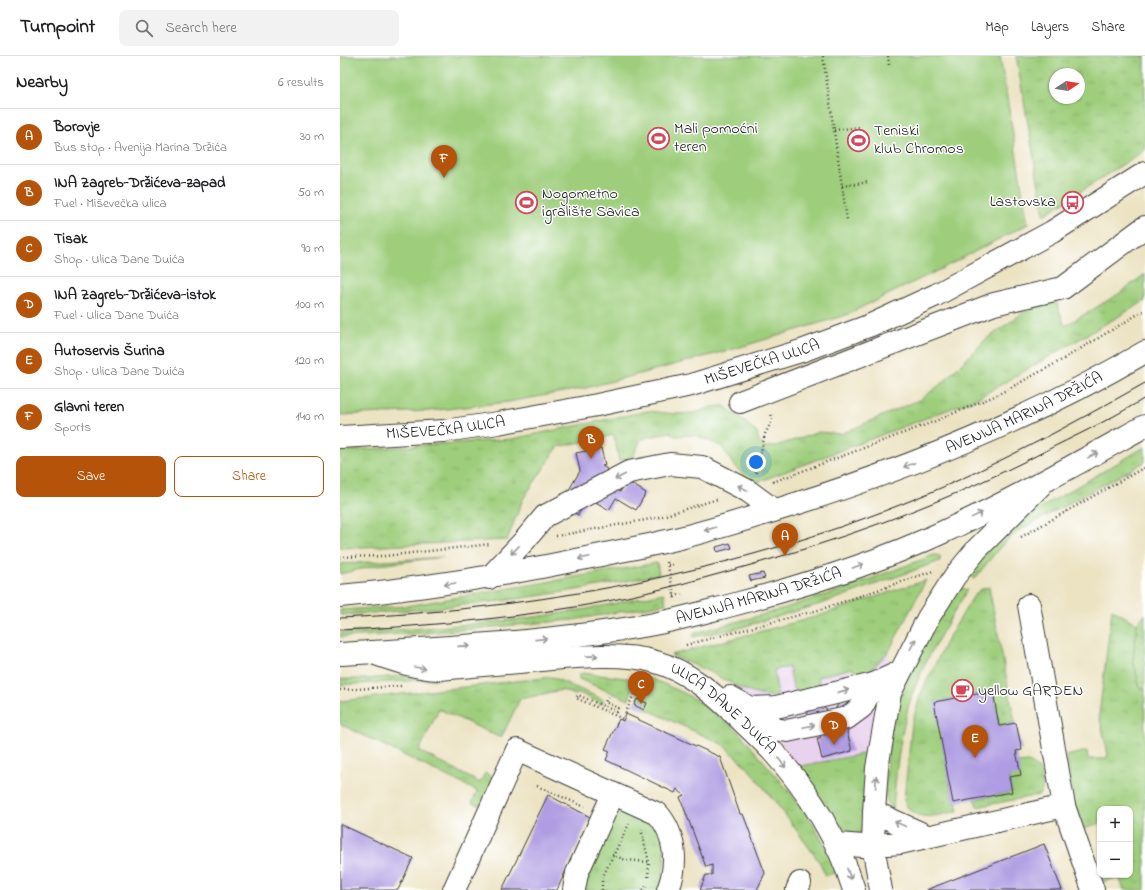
<!DOCTYPE html>
<meta charset="utf-8">
<style>
body{margin:0;font-family:"Indie Flower",sans-serif;background:#f2f2f2;color:#202124}
.controls{position:absolute;right:12px;bottom:12px;display:grid;overflow:hidden;border-radius:8px;box-shadow:0 1px 3px #0004}
.controls button{width:36px;height:36px;display:grid;place-items:center;padding:0;border:0;border-bottom:1px solid #e0e0e0;background:#fff;color:#202124;font:20px sans-serif}
.compass{position:absolute;left:709px;top:12px;width:36px;height:36px;border-radius:50%;background:#fff;box-shadow:0 1px 3px #0004;rotate:78deg}
.you{position:absolute;left:416px;top:406px;width:14px;height:14px;margin:-10px;border:3px solid #fff;border-radius:50%;background:#1a73e8;box-shadow:0 0 0 6px #1a73e833}
.badge{display:grid;place-items:center;width:26px;height:26px;border-radius:50%;background:#b45309;color:#fff;font-size:13px;font-weight:700}
.pin{position:absolute;translate:-50% -33px;filter:drop-shadow(0 1px 2px #0008)}
.pin::after{content:'';position:absolute;top:21px;width:14px;height:12px;background:inherit;clip-path:polygon(0 0,100% 0,50% 100%)}
.list{margin:0;padding:0;list-style:none}
h2{display:flex;justify-content:space-between;align-items:center;height:52px;margin:0;padding:0 16px;font-size:17px}
h2 small{font-size:13px;font-weight:400;color:#757577}
.list li{display:grid;grid-template-columns:26px 1fr auto;gap:12px;align-items:center;box-sizing:border-box;height:56px;padding:0 16px;border-top:1px solid #e0e0e0}
.list b{display:block;font-size:15px;white-space:nowrap}
.list p{margin:0;font-size:13px;white-space:nowrap;color:#757577}
.list em{font-size:13px;font-style:normal;color:#757577}
.actions{display:flex;gap:8px;padding:12px 16px}
.actions a{flex:1;padding:9px 0;border:1px solid #b45309;border-radius:8px;text-align:center;font-size:14px;color:#b45309}
.actions .main{background:#b45309;color:#fff}
.icon{flex:none;width:22px;height:22px;fill:none;stroke:currentColor;stroke-width:2;stroke-linecap:round;stroke-linejoin:round}
.map{position:relative;flex:none;width:805px;height:834px;overflow:hidden}
header{display:flex;align-items:center;gap:24px;box-sizing:border-box;height:56px;padding:0 20px;background:#fff;border-bottom:1px solid #e0e0e0}
header strong{font-size:19px}
nav{display:flex;gap:22px;margin-inline-start:auto;font-size:14px}
.search{width:280px;height:36px;background:#f2f2f2;display:flex;align-items:center;gap:10px;box-sizing:border-box;padding:0 14px;border-radius:8px;color:#757577;font-size:15px}
main{display:flex}
aside{flex:1;background:#fff}
.map>svg:first-child{display:block}
.built{fill:#e9d2ee}
.grass{fill:url(#grass-tufts);stroke:#5d754c;fill-rule:evenodd}
.garden{fill:url(#garden-dots);stroke:#5d754c}
.pitch{fill:#9ece7c;stroke:#5d754c}
.building{fill:#af9ce2}
.lines{fill:none;stroke-linecap:round;stroke-linejoin:round}
.minor-casing{stroke:#3b3a35;stroke-width:24}
.major-casing{stroke:#3b3a35;stroke-width:24}
.path{stroke:#3b3a35;stroke-width:2.5;stroke-dasharray:1 3;stroke-linecap:butt}
.minor{stroke:#fff;stroke-width:22}
.major{stroke:#fff;stroke-width:22}
.tram{stroke:#1c1c1c;stroke-width:1}
.oneway{stroke:#999}
.labels{text-anchor:middle;dominant-baseline:central;stroke-width:3;stroke-linejoin:round;paint-order:stroke}
.poi-label{font-size:16px;fill:#1c1c1c;stroke:#fff;text-anchor:start}
.street-label{font-size:16px;fill:#1c1c1c;stroke:#fff}
</style>
<header>
<strong>Turnpoint</strong>
<div class="search"><svg class="icon" aria-label="search" viewBox="0 0 24 24"><circle cx="10" cy="10" r="6"/><path d="M15 15l6 6"/></svg>Search here</div>
<nav><a>Map</a><a>Layers</a><a>Share</a></nav>
</header>
<main>
<aside>
<h2>Nearby<small>6 results</small></h2>
<ul class="list">
<li><span class="badge">A</span><div><b>Borovje</b><p>Bus stop · Avenija Marina Držića</p></div><em>30 m</em></li>
<li><span class="badge">B</span><div><b>INA Zagreb-Držićeva-zapad</b><p>Fuel · Miševečka ulica</p></div><em>50 m</em></li>
<li><span class="badge">C</span><div><b>Tisak</b><p>Shop · Ulica Dane Duića</p></div><em>90 m</em></li>
<li><span class="badge">D</span><div><b>INA Zagreb-Držićeva-istok</b><p>Fuel · Ulica Dane Duića</p></div><em>100 m</em></li>
<li><span class="badge">E</span><div><b>Autoservis Šurina</b><p>Shop · Ulica Dane Duića</p></div><em>120 m</em></li>
<li><span class="badge">F</span><div><b>Glavni teren</b><p>Sports</p></div><em>140 m</em></li>
</ul>
<div class="actions"><a class="main">Save</a><a>Share</a></div>
</aside>
<div class="map">
<svg width="805" height="834" viewBox="0 0 805 834">
<defs>
<pattern id="grass-tufts" width="24" height="20" patternUnits="userSpaceOnUse"><rect width="24" height="20" fill="#9ece7c"/><path d="M3 7l-1-3M5 7V3M7 7l1-3M15 17l-1-3M17 17v-4M19 17l1-3" fill="none" stroke="#88b06b"/></pattern>
<pattern id="garden-dots" width="8" height="8" patternUnits="userSpaceOnUse"><rect width="8" height="8" fill="#9ece7c"/><path d="M2 2h.1M6 6h.1" fill="none" stroke="#88b06b" stroke-width="1.8" stroke-linecap="round"/></pattern>
</defs>
<rect width="100%" height="100%" fill="#fff"/>
<filter id="ink" filterUnits="userSpaceOnUse"><feTurbulence type="fractalNoise" baseFrequency=".025" numOctaves="2"/><feDisplacementMap in="SourceGraphic" scale="8" xChannelSelector="R" yChannelSelector="G"/><feConvolveMatrix kernelMatrix="1 2 1 2 8 2 1 2 1" color-interpolation-filters="sRGB"/></filter>
<filter id="wash" filterUnits="userSpaceOnUse"><feTurbulence type="fractalNoise" baseFrequency=".012" numOctaves="4" result="noise"/><feDisplacementMap in="SourceGraphic" scale="16" xChannelSelector="R" yChannelSelector="G"/><feGaussianBlur stdDeviation="0.9" result="paint"/><feColorMatrix in="noise" values="0 0 0 0 0 0 0 0 0 0 0 0 0 0 0 0 0 1.4 0 .05"/><feComposite in="paint" operator="in"/></filter>
<g filter="url(#wash)">
<rect width="100%" height="100%" fill="#ece3c3"/>
<!-- built -->
<path class="built" d="M549,595L533,696L456,711L422,658L396,630L431,641L438,640L434,614L449,611L453,632L480,631L478,621L538,608Z"/>
<!-- grass -->
<path class="grass" d="M676,0H805V94L704,159ZM715,18H739V42H715Z
M805,218V245L636,343L418,426L409,425L393,408L381,390L355,379L334,380L331,376L301,383L293,401L279,405L274,379L218,391L183,443L167,484L0,492V395L172,383L308,355L335,358L355,357L372,351L384,350L405,366L417,377L419,386L425,391L436,390L479,376L501,378L581,343L602,327L645,284L691,251L715,243L725,270L780,237Z
M805,391V406L678,475L661,490L634,523L623,515L671,473L712,445Z
M594,499L600,500V505L484,547L399,572L353,581L355,577L429,557L498,535Z
M103,501L38,509L0,518V508Z
M317,507L319,518C214,541 108,553 0,559V554L67,550Z
M586,524L549,595L529,616L516,621L513,612L478,621L480,631L458,635L453,632L449,611L434,614L438,640C411,643 386,623 363,613C353,608 342,604 331,599L475,561Z
M615,529L627,534C609,566 585,602 573,636C560,673 556,715 553,754L547,745L544,735L554,642Z
M649,531L675,667L659,670L653,635L595,646L613,747L616,746L618,755C598,759 573,769 564,744L572,667L581,637L607,584L633,541L639,534Z
M324,537L326,548L232,564L85,577L0,581V577C79,573 157,568 235,555C265,550 295,543 324,537Z
M772,553L797,568L793,604L800,632L805,633V834H784L779,821L763,826L758,815H760V819H790V753H760V767L744,773L736,754L726,700L747,695L748,703H766L768,698L759,659Z
M243,617L294,623L289,644L239,623V619Z
M94,618L100,623L0,629V623H22Z
M212,621L264,644L262,648L239,637L235,639L222,634L180,643L161,682L99,653L79,695L140,727L145,717L157,723L142,750L132,747L137,735L0,668V645Z
M310,622L344,637L365,650L395,672L449,735L471,765L499,815L486,820L480,807L447,761L408,712L382,688L295,648Z
M533,696L522,778C499,782 469,729 456,711Z
M687,706C701,708 708,729 699,739L637,751L635,743L672,736L669,721L678,707Z
M282,753L310,761L326,781L322,834H244L248,821L278,754Z"/>
<!-- garden -->
<path class="garden" d="M805,558V632H800L793,604L797,568Z"/>
<!-- pitch -->
<path class="pitch" d="M0,0H660L688,168L607,210L506,259L394,293L246,332L168,346L89,355L0,359Z"/>
<g id="blocks">
<!-- building -->
<path class="building" d="M261,392L265,409L262,410L267,413L260,424L280,436L287,425L306,437L296,454L276,442L269,454L249,442L238,459L220,449L240,415L236,397Z
M390,487L392,492L377,496L376,491Z
M423,517L425,522L411,525L409,520Z
M653,635L659,670L676,667L682,694L676,695L681,719L669,721L672,736L613,747L594,646Z
M501,642L520,653L507,676L512,695L482,703L477,682H480L482,675L464,663L475,646L493,658Z
M297,643L307,647L304,654L294,649Z
M286,658L380,701L400,758H403L425,817L417,834H360L366,819H372V809L366,811L340,741L344,739L337,733L335,737L266,704L270,695L265,693L279,663L283,665Z
M208,739L250,761L217,834H162Z
M0,768L73,802L58,834H0Z
M704,788L722,834H586Z"/>
</g>
</g>
<g filter="url(#ink)">
<use href="#blocks" fill-opacity="0" stroke="#3b3a35" stroke-width="1"/>
<g class="lines">
<defs>
<g id="minor">
<path d="M400,346L654,248L723,232L805,171"/>
<path id="s1" d="M0,381L104,375L158,367L257,349L351,329L464,294L531,269L596,239L712,176L805,117"/>
<path d="M149,522L185,484L205,460L289,416L330,408L362,411L408,435L434,454"/>
<path d="M689,549L724,750L753,834"/>
<path id="s2" d="M30,596C53,604 74,612 99,613C133,610 167,607 201,604C236,601 282,596 316,606C349,615 376,640 400,663C411,674 423,685 434,697C469,736 499,784 514,834"/>
<path d="M390,641L410,652L435,673L447,675L507,662L522,651L534,628L560,616"/>
<path d="M410,652L436,651L534,628"/>
<path d="M534,756L587,780"/>
<path d="M497,788L523,790L560,787L724,750"/>
<path d="M114,834L177,694L318,758C336,779 338,809 328,834"/>
<path d="M234,834L237,817L273,738"/>
<path d="M457,834L460,827"/>
<path d="M541,834L533,790L534,756L537,712L550,637L588,562L615,520L637,493L700,430"/>
</g>
<g id="major">
<path id="s3" d="M0,540C87,532 171,518 256,500C284,494 312,489 340,482C375,473 411,462 446,451C571,412 692,362 805,296"/>
<path id="s4" d="M0,598C103,592 207,586 309,569C337,564 365,556 392,549C463,530 534,508 601,477C671,445 738,407 805,370"/>
</g>
</defs>
<!-- minor casing -->
<use href="#minor" class="minor-casing"/>
<!-- major casing -->
<use href="#major" class="major-casing"/>
<!-- path -->
<path class="path" d="M483,0L507,164
M548,0L549,9
M494,74L521,71
M502,130L529,126
M416,417L425,378L432,365L431,356
M433,426L593,366L657,339L720,305L805,254
M216,480L316,462L378,443
M681,481L805,411
M0,501L45,500L151,488
M327,506L335,543
M328,509L334,508
M334,540L342,538
M346,589L482,553L593,515
M0,634L61,630
M268,641L265,646L278,652L277,656L238,639L236,642L283,663L300,624
M197,730L245,751
M301,773L309,806L308,823
M272,799L286,804L309,806
M262,834V822L289,768
M303,834L307,828"/>
<!-- minor -->
<use href="#minor" class="minor"/>
<!-- major -->
<use href="#major" class="major"/>
<!-- tram -->
<path class="tram" d="M0,562C197,553 394,517 577,442C656,410 730,369 805,327
M0,574C77,571 153,564 229,552C280,544 332,531 382,517C497,486 609,446 715,390C746,375 776,360 805,342"/>
</g>
<!-- one-way arrows -->
<defs><path id="oneway-shaft" d="M-6 0H5M1.5-3L5.5 0L1.5 3" fill="none" stroke-width="1.6" stroke-linecap="round" stroke-linejoin="round"/></defs>
<g class="oneway">
<use href="#oneway-shaft" transform="translate(753 399) rotate(-29)"/>
<use href="#oneway-shaft" transform="translate(569 409) rotate(158)"/>
<use href="#oneway-shaft" transform="translate(280 421) rotate(153)"/>
<use href="#oneway-shaft" transform="translate(403 432) rotate(-152)"/>
<use href="#oneway-shaft" transform="translate(637 459) rotate(-26)"/>
<use href="#oneway-shaft" transform="translate(370 473) rotate(164)"/>
<use href="#oneway-shaft" transform="translate(175 494) rotate(134)"/>
<use href="#oneway-shaft" transform="translate(244 502) rotate(168)"/>
<use href="#oneway-shaft" transform="translate(518 510) rotate(-20)"/>
<use href="#oneway-shaft" transform="translate(110 528) rotate(171)"/>
<use href="#oneway-shaft" transform="translate(201 583) rotate(-6)"/>
<use href="#oneway-shaft" transform="translate(573 588) rotate(-63)"/>
<use href="#oneway-shaft" transform="translate(124 590) rotate(-4)"/>
<use href="#oneway-shaft" transform="translate(252 600) rotate(-1)"/>
<use href="#oneway-shaft" transform="translate(80 612) rotate(9)"/>
<use href="#oneway-shaft" transform="translate(503 635) rotate(-13)"/>
<use href="#oneway-shaft" transform="translate(469 670) rotate(-12)"/>
<use href="#oneway-shaft" transform="translate(442 707) rotate(52)"/>
<use href="#oneway-shaft" transform="translate(536 726) rotate(-86)"/>
<use href="#oneway-shaft" transform="translate(560 768) rotate(-155)"/>
<use href="#oneway-shaft" transform="translate(509 818) rotate(70)"/>
</g>
</g>
<!-- icons -->
<defs>
<symbol id="stadium-ring" viewBox="-11 -11 22 22"><circle r="9.5" fill="#fff" stroke="#d1495b" stroke-width="1.5"/><path d="M0-5a6.5 5 0 1 0 0 10a6.5 5 0 1 0 0-10ZM-3.5-1.8h7v3.6h-7Z" fill="#d1495b"/></symbol>
<symbol id="bus-ring" viewBox="-11 -11 22 22"><circle r="9.5" fill="#fff" stroke="#d1495b" stroke-width="1.5"/><path d="M-5-6H5V4H4V6H2V4H-2V6H-4V4H-5ZM-3.5-4V0h7V-4ZM-3.5 1.2v1.5H-2V1.2ZM2 1.2v1.5H3.5V1.2Z" fill="#d1495b"/></symbol>
<symbol id="cafe-ring" viewBox="-11 -11 22 22"><circle r="9.5" fill="#fff" stroke="#d1495b" stroke-width="1.5"/><path d="M-5.5-4.5H6V0H3Q3 3.5 0 3.5H-2.5Q-5.5 3.5-5.5 0ZM3-3.2v2h1.7v-2ZM-6 4.5H4V6H-6Z" fill="#d1495b"/></symbol>
</defs>
<g fill-rule="evenodd">
<use href="#stadium-ring" x="306" y="70" width="25" height="25"/>
<use href="#stadium-ring" x="506" y="72" width="25" height="25"/>
<use href="#bus-ring" x="720" y="134" width="25" height="25"/>
<use href="#stadium-ring" x="174" y="134" width="25" height="25"/>
<use href="#cafe-ring" x="610" y="622" width="25" height="25"/>
</g>
<g class="labels">
<!-- poi labels -->
<g class="poi-label">
<text x="334" y="73">Mali pomoćni<tspan x="334" dy="18">teren</tspan></text>
<text x="534" y="75">Teniski<tspan x="534" dy="18">klub Chromos</tspan></text>
<text x="202" y="138">Nogometno<tspan x="202" dy="18">igralište Savica</tspan></text>
<text x="716" y="146" text-anchor="end">Lastovska</text>
<text x="638" y="635">yellow GARDEN</text>
</g>
<!-- street labels -->
<g class="street-label">
<text stroke="none"><textPath href="#s1" startOffset="430">MIŠEVEČKA ULICA</textPath></text>
<text stroke="none"><textPath href="#s3" startOffset="712">AVENIJA MARINA DRŽIĆA</textPath></text>
<text stroke="none"><textPath href="#s1" startOffset="106">MIŠEVEČKA ULICA</textPath></text>
<text stroke="none"><textPath href="#s4" startOffset="424">AVENIJA MARINA DRŽIĆA</textPath></text>
<text stroke="none"><textPath href="#s2" startOffset="372">ULICA DANE DUIĆA</textPath></text>
</g>
</g>
</svg>
<div class="controls">
<button>+</button>
<button>−</button>
</div>
<svg class="compass" viewBox="-18 -18 36 36"><path d="M0-13l5 13h-10z" fill="#e53935"/><path d="M0 13l5-13h-10z" fill="#757577"/></svg>
<div class="you"></div>
<div class="pin badge" style="left:445px;top:500px">A</div>
<div class="pin badge" style="left:251px;top:403px">B</div>
<div class="pin badge" style="left:301px;top:648px">C</div>
<div class="pin badge" style="left:494px;top:689px">D</div>
<div class="pin badge" style="left:635px;top:702px">E</div>
<div class="pin badge" style="left:104px;top:122px">F</div>
</div>
</main>
